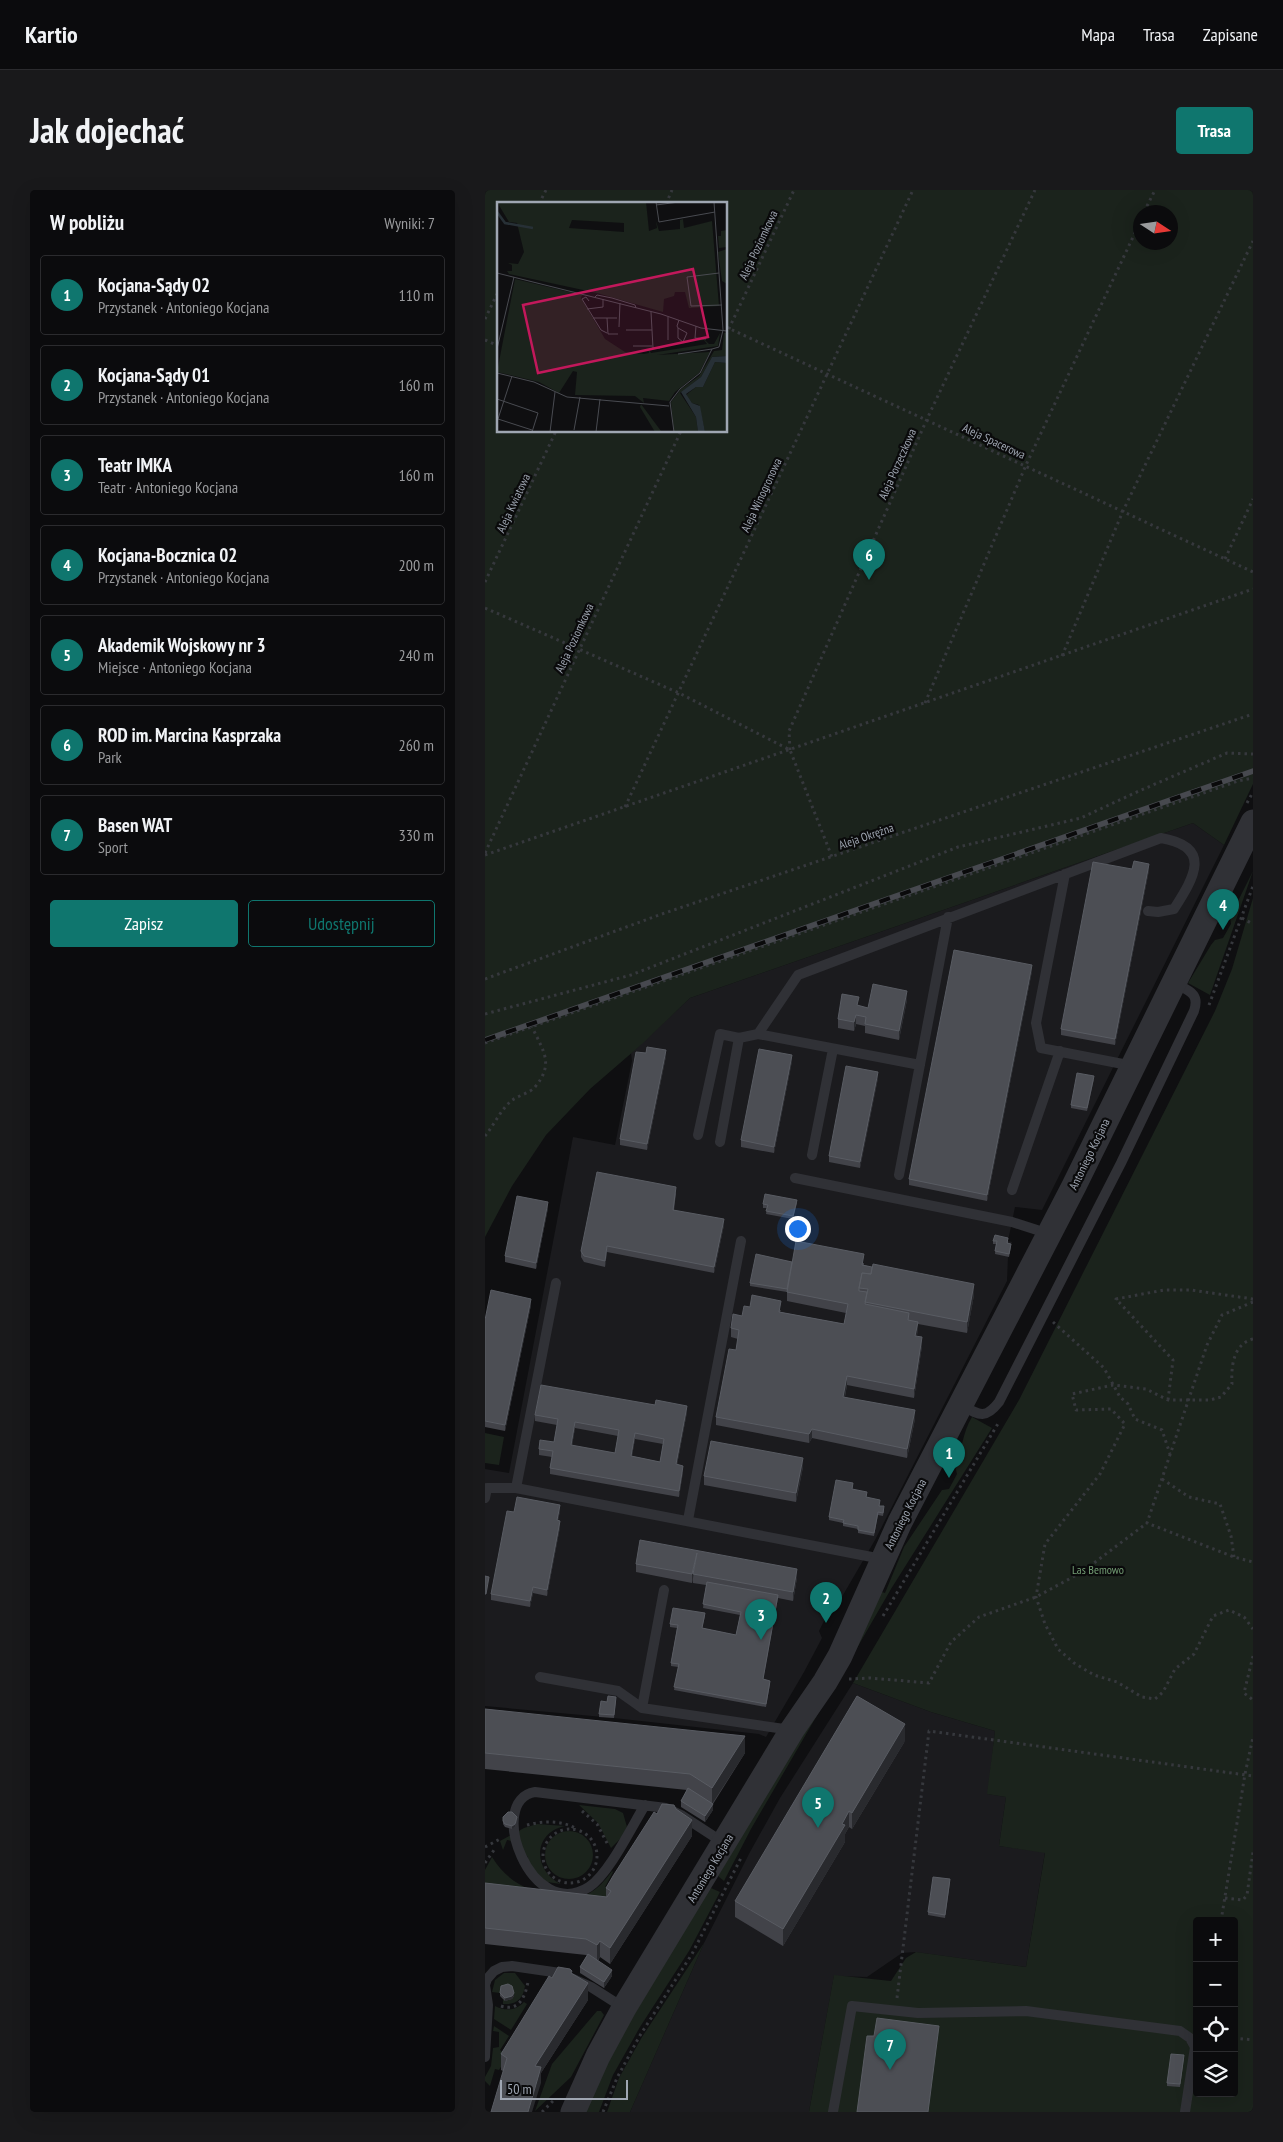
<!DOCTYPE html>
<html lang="pl">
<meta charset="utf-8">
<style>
body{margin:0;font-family:"PT Sans Narrow",sans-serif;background:#19191b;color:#f1f3f6}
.controls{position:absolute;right:15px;bottom:15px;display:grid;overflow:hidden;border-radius:5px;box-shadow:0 5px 20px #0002}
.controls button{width:45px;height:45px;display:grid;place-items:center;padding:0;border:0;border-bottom:1px solid #2b2b2e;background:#0b0b0d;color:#f1f3f6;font:25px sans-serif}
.compass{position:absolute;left:648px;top:15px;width:45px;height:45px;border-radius:50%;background:#0b0b0d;box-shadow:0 5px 20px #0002;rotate:102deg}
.scale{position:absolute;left:15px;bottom:12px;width:128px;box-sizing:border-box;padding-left:5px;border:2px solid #9fa6b2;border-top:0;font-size:14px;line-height:18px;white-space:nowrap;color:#9fa6b2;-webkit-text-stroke:4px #0a0a0b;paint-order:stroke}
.you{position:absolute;left:312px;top:1038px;width:18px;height:18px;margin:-12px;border:4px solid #fff;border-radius:50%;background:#1a73e8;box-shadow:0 0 0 8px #1a73e833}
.badge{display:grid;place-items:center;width:32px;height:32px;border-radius:50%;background:#0f766e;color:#fff;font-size:16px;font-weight:700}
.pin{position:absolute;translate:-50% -41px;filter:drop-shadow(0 1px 2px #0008)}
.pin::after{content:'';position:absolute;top:26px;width:18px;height:15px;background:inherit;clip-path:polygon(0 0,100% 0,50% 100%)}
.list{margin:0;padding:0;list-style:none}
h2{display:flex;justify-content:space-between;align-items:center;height:65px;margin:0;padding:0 20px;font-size:21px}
h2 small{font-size:16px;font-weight:400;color:#9a9b9d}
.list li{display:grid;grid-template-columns:32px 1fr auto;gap:15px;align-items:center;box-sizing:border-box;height:80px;margin:0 10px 10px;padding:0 10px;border:1px solid #2b2b2e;border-radius:5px}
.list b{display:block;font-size:19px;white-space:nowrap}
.list p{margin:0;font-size:16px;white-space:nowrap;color:#9a9b9d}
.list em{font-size:16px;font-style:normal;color:#9a9b9d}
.actions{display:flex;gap:10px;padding:15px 20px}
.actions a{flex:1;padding:11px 0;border:1px solid #0f766e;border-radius:5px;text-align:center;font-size:18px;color:#0f766e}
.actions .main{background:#0f766e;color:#fff}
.icon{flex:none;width:28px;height:28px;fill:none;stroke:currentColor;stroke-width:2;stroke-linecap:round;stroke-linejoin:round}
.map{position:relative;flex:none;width:768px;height:1922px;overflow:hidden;border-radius:5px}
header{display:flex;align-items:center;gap:30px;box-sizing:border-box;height:70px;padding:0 25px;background:#0b0b0d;border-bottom:1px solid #2b2b2e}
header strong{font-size:24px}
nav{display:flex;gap:28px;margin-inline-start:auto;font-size:18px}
.intro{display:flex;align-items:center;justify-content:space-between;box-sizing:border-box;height:120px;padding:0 30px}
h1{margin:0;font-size:35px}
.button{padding:12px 22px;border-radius:5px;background:#0f766e;color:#fff;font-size:18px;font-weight:700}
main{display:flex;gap:30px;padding:0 30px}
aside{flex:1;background:#0b0b0d;border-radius:5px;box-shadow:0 5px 20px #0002}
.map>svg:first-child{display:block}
.built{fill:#1b1b1e}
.green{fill:#1b231c;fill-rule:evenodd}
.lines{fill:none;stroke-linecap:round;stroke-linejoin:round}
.path{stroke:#36383d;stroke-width:3;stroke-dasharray:2.5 4;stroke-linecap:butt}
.service{stroke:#303136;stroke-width:10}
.tertiary{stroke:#303136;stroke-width:25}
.rail-casing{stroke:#47494f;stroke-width:5.5}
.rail{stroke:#0a0a0b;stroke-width:4;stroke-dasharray:11;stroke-linecap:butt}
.wall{fill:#424349;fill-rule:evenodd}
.shaded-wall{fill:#292a2e}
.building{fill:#4c4e54;stroke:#595c63;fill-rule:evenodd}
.labels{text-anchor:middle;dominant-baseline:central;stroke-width:4.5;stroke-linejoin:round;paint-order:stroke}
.street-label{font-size:12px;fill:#9fa6b2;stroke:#0a0a0b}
.park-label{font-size:12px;fill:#759f76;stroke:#0a0a0b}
.inset-river{fill:none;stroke:#273036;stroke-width:2.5}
.inset-road{fill:none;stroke:#494b51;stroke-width:1}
.view{fill:#c2185b;fill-opacity:0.15;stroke:#c2185b;stroke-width:2.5}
.inset-edge{fill:none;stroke:#9fa6b2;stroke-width:2.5}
</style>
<header>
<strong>Kartio</strong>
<nav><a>Mapa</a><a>Trasa</a><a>Zapisane</a></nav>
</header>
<div class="intro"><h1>Jak dojechać</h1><a class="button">Trasa</a></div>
<main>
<aside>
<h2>W pobliżu<small>Wyniki: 7</small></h2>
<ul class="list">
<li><span class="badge">1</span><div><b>Kocjana-Sądy 02</b><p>Przystanek · Antoniego Kocjana</p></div><em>110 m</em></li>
<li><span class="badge">2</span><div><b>Kocjana-Sądy 01</b><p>Przystanek · Antoniego Kocjana</p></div><em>160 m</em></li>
<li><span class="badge">3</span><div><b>Teatr IMKA</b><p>Teatr · Antoniego Kocjana</p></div><em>160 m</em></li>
<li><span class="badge">4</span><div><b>Kocjana-Bocznica 02</b><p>Przystanek · Antoniego Kocjana</p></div><em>200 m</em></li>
<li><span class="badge">5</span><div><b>Akademik Wojskowy nr 3</b><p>Miejsce · Antoniego Kocjana</p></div><em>240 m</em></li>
<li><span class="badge">6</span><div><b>ROD im. Marcina Kasprzaka</b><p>Park</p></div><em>260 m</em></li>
<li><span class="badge">7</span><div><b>Basen WAT</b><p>Sport</p></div><em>330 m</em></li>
</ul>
<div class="actions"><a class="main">Zapisz</a><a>Udostępnij</a></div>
</aside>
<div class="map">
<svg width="768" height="1922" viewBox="0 0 768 1922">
<rect width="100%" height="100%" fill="#0f0f11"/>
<!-- built -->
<path class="built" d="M708,633L739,655L557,1020L530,1017L523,1051L527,1052L523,1067L522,1091L390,1350L347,1424L342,1425L334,1441L337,1448L319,1482L281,1547L274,1544L129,1528L0,1516V1279L24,1283L88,947L130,955L147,871L146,863L205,808Z
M368,1493L446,1522L510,1541L503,1604L521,1607L514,1656L560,1662L541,1777L430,1762L417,1763L382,1787L349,1786L324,1922H145L219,1753L265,1662L295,1608Z"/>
<!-- green -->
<path class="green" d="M0,0H768V594L739,655L708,633L205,808L157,854L105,899L61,945L27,996L0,1047ZM14,14H241V241H14ZM656,22H686V52H656Z
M768,681L725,805L703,793L726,755L730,750L738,748L746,734L745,727Z
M768,708V1922H324L349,1785L406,1791L421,1768L431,1762L541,1777L560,1663L514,1656L521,1607L502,1604L510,1541L446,1522L368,1493L534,1210L730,821L747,779ZM712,1731H749V1903H712Z
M487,1227L507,1238L406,1399L361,1477L394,1401L400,1403L419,1357L457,1300L464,1299L472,1284L470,1276C477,1260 478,1241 487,1227Z
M0,1243L19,1247L14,1275L0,1273Z
M345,1503L266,1639L239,1691L233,1686L317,1543Z
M94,1615L130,1619L138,1623L142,1637L137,1647L126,1658L113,1633Z
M52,1634L80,1636C47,1643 48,1681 76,1694L62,1692L39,1680L43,1667L33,1657L27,1655V1651L22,1650L18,1660L15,1651L39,1638Z
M60 1665a24 24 0 1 1 48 0a24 24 0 1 1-48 0Z
M7,1667C24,1694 45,1702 75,1706C81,1706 89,1709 94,1707C109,1704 119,1692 127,1681L128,1682L120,1697L129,1703L117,1722L0,1710V1680Z
M226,1698L235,1702L204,1761L155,1837L128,1885L114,1922H97L115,1882L223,1700Z
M219,1753L145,1922H122L134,1888L157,1847Z
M19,1783H30L40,1796C38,1809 31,1815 18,1814V1810L27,1809L29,1802L27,1799H16L15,1803L7,1802L10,1790Z
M39,1812L42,1814L26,1840L9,1829L10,1816C20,1821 31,1821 39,1812Z
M112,1821H116L119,1825L86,1887L50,1921L67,1874Z
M9,1836L24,1846L15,1860L23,1866L14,1880L10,1879L5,1896L0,1891V1887L6,1876L8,1858L14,1857V1842L8,1841Z"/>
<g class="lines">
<!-- path -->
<path class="path" d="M54,14L61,0
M181,14L187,0
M659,22L670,0
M0,129L14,100
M241,137L768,382
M241,145L309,0
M0,150L14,156
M740,369L768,309
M0,392L71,241
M0,418L194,503L305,560L347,667
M577,466L638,321L768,51
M440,513L541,275L656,30
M305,560L304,541L442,229L550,0
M762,613L768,602
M140,617L428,0
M0,663L196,241
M0,665L768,399
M757,728L768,734
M0,789L174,725L768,524
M724,815L768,696
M0,824L146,785L473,657L596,628L654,601L742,563L768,564
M0,853L753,591L768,588
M0,946C9,935 15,921 26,911C32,906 45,903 50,897C69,874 59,862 47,837
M768,1112L737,1125L722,1155L662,1333L749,1367L768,1372
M568,1132L619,1178L635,1207L643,1214L650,1229L677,1240L685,1264
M768,1149C748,1154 746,1177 747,1194L736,1207L725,1210H683L661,1199L628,1195L587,1204L591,1220L626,1219L640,1234L615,1284L560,1354L551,1407L560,1434L573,1459L589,1473L609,1485L632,1492L657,1507L670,1509L678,1502L690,1479L709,1464L728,1426L744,1420L759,1427L768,1439
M683,1210L688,1170L631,1109L679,1100H706L768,1109
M677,1289L704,1307L735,1314L746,1346L749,1367
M398,1426L514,1232
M768,1466L759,1503L768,1510
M364,1489L385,1488L444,1493L466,1452L494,1427L551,1407L597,1382L662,1333
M97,1621L112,1634L123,1655
M42,1635C58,1631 75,1630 90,1638
M58 1666a27 27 0 1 1 54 0a27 27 0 1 1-54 0Z
M0,1657L17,1648
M0,1673L9,1660
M740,1708L758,1710L762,1705L768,1662
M736,1731L760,1584L768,1547
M412,1808L444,1541L768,1586
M16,1816C34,1822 40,1807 43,1792
M749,1848L768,1850
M57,1922L70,1909
M118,1922L132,1888L154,1847L207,1764L257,1666"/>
<!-- service -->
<path class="service" d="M580,684L551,833L556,858L648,876
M273,844L313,785L676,648C729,657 708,689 689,719L673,722L663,721
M213,945L235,844L254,848
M235,952L254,848L273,844L435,875
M327,965L348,859
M414,985L463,727
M310,988L527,1032L552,1040L562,1046
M527,1000L575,861
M476,1215C494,1225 500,1230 514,1212L636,973L709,821C715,803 704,801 689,793
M31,1298L71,1093
M0,1308L2,1298H31L397,1369
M203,1330L256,1051
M55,1487L133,1501L157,1518L306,1540
M157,1518L179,1400
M160,1615C147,1636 124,1684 104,1697C46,1734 0,1610 50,1602L181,1618L196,1625L239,1653
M0,1867L3,1815L0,1795L2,1789L9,1781L17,1777L27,1776L75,1783L106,1797L139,1818
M348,1922L367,1816L433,1823L541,1821L695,1841L705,1848L710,1857L700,1922"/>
<!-- tertiary -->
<path class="tertiary" d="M88,1922L113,1866L139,1818L307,1540L340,1492L355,1466L415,1332L589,996L768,632"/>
<defs>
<path id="rail" d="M0,850L768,581"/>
</defs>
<!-- rail casing -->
<use href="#rail" class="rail-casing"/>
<!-- rail -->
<use href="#rail" class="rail"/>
</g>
<!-- wall -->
<path class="wall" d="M647,679L664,680L630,855L576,845V839Z
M547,781L502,1011L424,995V989Z
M422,810L414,850L380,843V836L371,834L369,841L353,838V829L374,816L383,818Z
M181,866L162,960L135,955V949Z
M307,871L289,963L256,957V950Z
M393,888L375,978L344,972V966Z
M609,889L602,921L586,918V915Z
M191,1003L189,1020L239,1035L229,1083L122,1062L120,1077L99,1072L96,1067V1061Z
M312,1013L308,1029L281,1024L282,1018H278V1014Z
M63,1018L51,1079L20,1072V1066Z
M508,1051H523V1053L526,1057L524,1067L510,1064L511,1054H508Z
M307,1072L379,1073V1075L489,1105L482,1143L433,1134L432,1146L437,1156L429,1208L362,1195L360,1207L430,1229L422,1268L327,1248L324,1253L231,1235V1227L251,1160L253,1149L246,1147V1138L257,1126L296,1120L295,1122L359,1134L361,1123L302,1111V1102L265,1096V1093Z
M46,1115L20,1241L0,1237V1130Z
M202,1222L192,1275L198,1282L194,1307L65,1284V1278L67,1267L54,1265V1259L69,1252L72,1235L50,1231V1225ZM90,1238L133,1246L130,1263L87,1256ZM150,1249L178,1254L175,1272L147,1266Z
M318,1277L311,1312L219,1295V1286Z
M368,1296L367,1299L382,1305L381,1307L395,1316L399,1320L398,1326L393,1325L389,1346L373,1343V1339L358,1336V1333L344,1330V1327Z
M75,1321L73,1330L75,1337L62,1406L48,1403L45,1417L6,1410V1404L29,1322Z
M151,1374L312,1388L308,1411L293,1408L278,1489L285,1494L281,1517L189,1500L193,1477L186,1476V1473L192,1438L185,1437V1434L220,1426L217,1438L251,1445L255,1425L218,1418L221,1395L208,1393V1388L207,1393L151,1382Z
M131,1510L129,1528L114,1527V1524L122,1512Z
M0,1519L260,1563L228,1614V1620L220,1632L196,1617V1611L202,1600L0,1579Z
M420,1551L367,1639L364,1637L360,1644V1652L298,1756L250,1727V1711Z
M191,1619L207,1646L125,1774L115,1767L113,1771L127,1786L119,1798L95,1783V1777L102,1765H101L0,1754V1693L121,1707V1698L172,1624Z
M18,1627L32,1630L30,1637L27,1639L20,1637L18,1634Z
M465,1692L460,1728L443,1725V1722Z
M87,1784L103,1810L56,1883V1893L18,1881L16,1880V1864Z
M15,1803L29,1806L27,1809L20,1811L15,1806Z
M699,1868L695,1897L682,1896V1893Z"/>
<!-- shaded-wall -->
<path class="shaded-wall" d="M664,674V680L630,855V849Z
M547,775V781L502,1011V1005Z
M422,801V810L414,850V841Z
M371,825V834L369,841V832Z
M181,860V866L162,960V954Z
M307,865V871L289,963V957Z
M393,882V888L375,978V972Z
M63,1012V1018L51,1079V1073Z
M239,1029V1035L229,1083V1077Z
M122,1056V1062L120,1077V1071Z
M489,1094V1105L482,1143V1132Z
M46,1109V1115L20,1241V1235Z
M433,1132V1140L430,1155V1146Z
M437,1147V1156L429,1208V1199Z
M362,1186V1195L358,1216V1207Z
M202,1216V1222L191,1280V1274Z
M430,1220V1229L422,1268V1259Z
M90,1232V1238L86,1261V1255Z
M327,1239V1248L324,1253V1244Z
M150,1243V1249L146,1272V1266Z
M318,1268V1277L311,1312V1303Z
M198,1276V1282L194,1307V1301Z
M75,1315V1321L72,1336V1330Z
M75,1331V1337L62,1406V1400Z
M212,1363L208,1388L207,1393V1384Z
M312,1379V1388L308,1411V1402Z
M48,1397V1403L45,1417V1411Z
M293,1405V1408L278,1492V1489Z
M420,1534V1551L367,1639V1623Z
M260,1546V1563L227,1614V1598Z
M228,1614V1620L220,1632V1626Z
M364,1621V1637L360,1644V1652L298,1756V1739Z
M32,1627L30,1637L27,1639V1636Z
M207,1630V1646L125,1774V1758Z
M115,1751V1767L112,1771V1755Z
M127,1780V1786L119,1798V1792Z
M103,1793V1810L56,1883V1893L47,1922H43L50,1876Z
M29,1803V1806L27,1809L20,1811V1808Z"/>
<!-- building -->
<path class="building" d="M649,671L664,674L630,849L576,839L608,672L647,679Z
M469,760L547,775L502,1005L424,989Z
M388,794L422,801L414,841L380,834L381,827L371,825L369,832L353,829L357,804L374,807L372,815L383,818Z
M162,857L181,860L162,954L135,949L151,862L161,863Z
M274,859L307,865L289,957L256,950Z
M361,876L393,882L375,972L344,966Z
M592,883L609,886L602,918L586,915Z
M112,982L191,997L188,1020L239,1029L229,1077L122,1056L120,1071L99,1066L96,1061Z
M280,1004L312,1010L308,1026L281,1021L283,1015L278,1014Z
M32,1006L63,1012L51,1073L20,1066Z
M510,1045L523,1048L522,1053L526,1054L524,1064L510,1061L512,1051H508Z
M311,1051L379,1064L377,1075L387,1077L386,1084L377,1083L374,1098V1101L382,1102L380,1114L424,1123L423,1130L433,1132L430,1146L437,1147L429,1199L362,1186L358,1207L430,1220L422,1259L327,1239L324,1244L231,1227L244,1159L251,1160L254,1140L246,1138L248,1124L257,1126L259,1116L265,1117L267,1105L296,1111L294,1122L359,1134L363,1114L302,1102Z
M271,1064L307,1072L302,1099L265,1093Z
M388,1074L489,1094L482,1132L380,1112L383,1099L374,1098L377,1083L386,1084Z
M6,1100L46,1109L20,1235L0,1231V1130Z
M56,1195L170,1215L171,1210L202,1216L191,1274L198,1276L194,1301L65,1278L68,1261L54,1259L55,1250L69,1252L73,1229L50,1225ZM90,1232L134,1240L130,1263L86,1255ZM150,1243L179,1249L175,1272L146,1266Z
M226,1251L318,1268L311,1303L219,1286Z
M351,1290L368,1293L367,1299L382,1302L381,1307L395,1310L394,1316H399L398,1323L393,1322L389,1343L373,1340V1336L358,1333L359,1330L344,1327Z
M32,1307L75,1315L72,1330L75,1331L62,1400L48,1397L45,1411L6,1404L22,1321L29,1322Z
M155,1350L312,1379L308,1402L208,1384L212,1363L207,1384L151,1374Z
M0,1386L4,1387L1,1404H0Z
M222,1392L293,1405L278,1489L285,1491L281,1514L189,1497L194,1474L186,1473L193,1435L185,1434L188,1418L220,1423L217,1438L251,1445L256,1422L218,1414Z
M123,1506L131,1507L129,1525L114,1524L116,1511L122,1512Z
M372,1506L420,1534L367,1623L364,1621L357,1634L360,1635L298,1739L250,1711Z
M0,1519L260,1546L227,1598L205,1584L0,1563Z
M203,1598L228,1614L220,1626L196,1611Z
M177,1614L189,1615L191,1619L207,1630L125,1758L115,1751L112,1755L101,1749L0,1738V1693L122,1707L126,1701L121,1698L128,1686L169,1622L172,1624Z
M23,1622H27L32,1627L30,1634L27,1636L20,1634L18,1631V1627Z
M448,1687L465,1689L460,1725L443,1722Z
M103,1764L127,1780L119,1792L95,1777Z
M73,1777L85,1779L87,1781L86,1783L103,1793L50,1876L56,1877L43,1922H6L22,1868L16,1864L64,1786L67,1788Z
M23,1794L27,1796L29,1803L27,1806L20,1808L15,1803L16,1796Z
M392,1828L454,1836L443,1922H372L382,1846H389Z
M686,1864L699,1865L695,1894L682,1893Z"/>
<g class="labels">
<!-- street labels -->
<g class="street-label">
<text transform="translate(273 55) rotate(-65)">Aleja Poziomkowa</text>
<text transform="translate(509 251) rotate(25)">Aleja Spacerowa</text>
<text transform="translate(412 274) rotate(-66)">Aleja Porzeczkowa</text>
<text transform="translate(276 305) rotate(-65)">Aleja Winogronowa</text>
<text transform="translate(28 313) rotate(-65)">Aleja Kwiatowa</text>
<text transform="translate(89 448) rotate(-65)">Aleja Poziomkowa</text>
<text transform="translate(381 646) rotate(-19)">Aleja Okrężna</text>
<text transform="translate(604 964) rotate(-64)">Antoniego Kocjana</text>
<text transform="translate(420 1324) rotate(-63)">Antoniego Kocjana</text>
<text transform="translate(225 1678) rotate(-59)">Antoniego Kocjana</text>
</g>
<!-- park labels -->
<g class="park-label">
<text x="613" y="1379">Las Bemowo</text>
</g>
</g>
<!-- overview -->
<g transform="translate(12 12)">
<rect width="230" height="230" fill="#0f0f11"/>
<path d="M0,0H149L152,29L160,26L159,19L162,29L183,27V18L186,17L187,26L215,19L222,104L192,106L188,90H178L177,94L167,97L166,110L100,91L12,72L10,69H15V63L11,61L21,62L27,50L20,21L12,20ZM75,18L127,21V30L72,26ZM230,28V45L222,46L221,34H224V29ZM230,47V82L225,79L221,50ZM18,77L85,93L84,96L108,137L128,150L147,152L152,151L151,146L154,151L210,142L207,138L200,139L206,136L212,142H217L223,131L221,144L160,153L213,150L202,171L178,190L172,199L146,196L147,201L138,194L78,193L80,170L76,169L62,191L42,180L0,170ZM227,131H230V154L215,155L204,175L183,191L199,215L201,230H177L174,200L184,187L202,174L217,149L225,148ZM218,160L230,161V230H208L202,203L195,201L189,193L199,185H206ZM144,202L164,229L172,230H158L143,205Z" fill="#1b231c" fill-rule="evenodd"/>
<path d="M230,154V161L218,160L206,185H199L189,192L195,201L203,204L208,230H201L199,215L184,190L204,175L215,155Z" fill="#273036"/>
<path class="inset-river" d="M0,10L8,21L36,26"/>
<path class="inset-road" d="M159,0L162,20L218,10M159,3L182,0M0,71L164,112L204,126L230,129M222,71L190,75L194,104L225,103M98,95L100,93L115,96L138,103L139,106M92,99L89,95L85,97L104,128L110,131M90,107L106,105V97M154,110L156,146H163M171,115V138M96,116H120M110,116L111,132H121M199,124L198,136L209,137M122,125L123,101M181,126L190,131L186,140L181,136V126L180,124L182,118M129,128H155M136,144H155M0,147L17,75M181,152L215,147M0,171L37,180L70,195L172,204M0,197L41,211L35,230M1,217L35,228M0,220L15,174M77,228L83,195M53,230L58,190M99,230L103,197M177,230L173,200L183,187L203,171L215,147L222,145L226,128L217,0"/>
<path class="view" d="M196,67L211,135L41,171L26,103Z"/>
<rect width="230" height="230" class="inset-edge"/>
</g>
</svg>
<div class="controls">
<button>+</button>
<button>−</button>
<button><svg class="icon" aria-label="locate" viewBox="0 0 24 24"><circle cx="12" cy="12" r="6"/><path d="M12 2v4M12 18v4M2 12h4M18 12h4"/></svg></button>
<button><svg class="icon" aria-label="layers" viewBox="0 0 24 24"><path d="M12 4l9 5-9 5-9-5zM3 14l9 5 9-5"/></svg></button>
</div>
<svg class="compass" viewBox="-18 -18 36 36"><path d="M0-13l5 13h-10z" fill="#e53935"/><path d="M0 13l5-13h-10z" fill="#9a9b9d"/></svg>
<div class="scale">50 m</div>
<div class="you"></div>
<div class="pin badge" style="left:464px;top:1288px">1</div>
<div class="pin badge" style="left:341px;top:1433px">2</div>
<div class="pin badge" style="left:276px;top:1450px">3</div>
<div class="pin badge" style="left:738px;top:740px">4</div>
<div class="pin badge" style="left:333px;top:1638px">5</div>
<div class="pin badge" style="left:384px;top:390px">6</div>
<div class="pin badge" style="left:405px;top:1880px">7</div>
</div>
</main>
